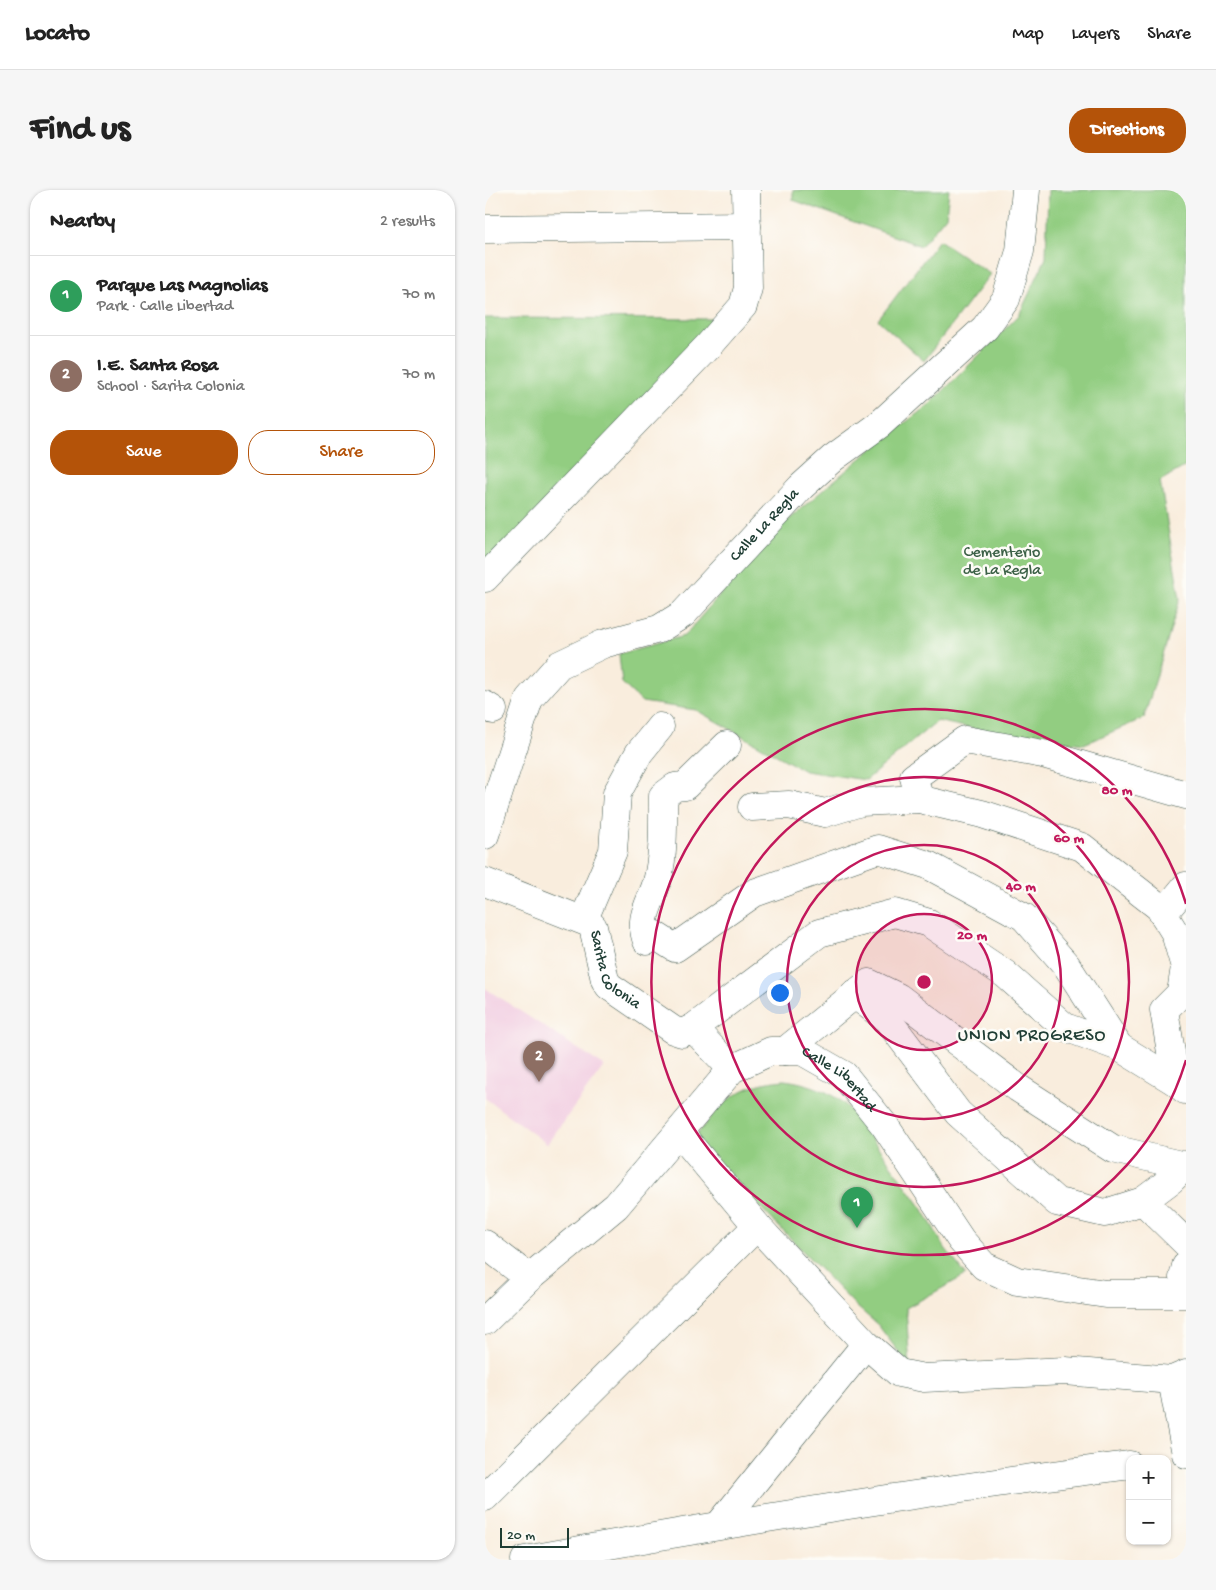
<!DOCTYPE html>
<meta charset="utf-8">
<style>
body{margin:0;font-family:"Gochi Hand",sans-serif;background:#f6f6f6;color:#222}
.controls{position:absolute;right:15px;bottom:15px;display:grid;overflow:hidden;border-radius:10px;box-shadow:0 1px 4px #0004}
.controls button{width:45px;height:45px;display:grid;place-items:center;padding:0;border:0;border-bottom:1px solid #e0e0e0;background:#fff;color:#222;font:25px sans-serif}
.scale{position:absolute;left:15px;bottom:12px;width:69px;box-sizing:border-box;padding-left:5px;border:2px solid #1f3d34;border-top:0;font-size:14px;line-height:18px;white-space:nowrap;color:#1f3d34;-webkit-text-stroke:4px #fdfcf7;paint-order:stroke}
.you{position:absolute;left:294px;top:802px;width:18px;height:18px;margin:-12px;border:4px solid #fff;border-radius:50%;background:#1a73e8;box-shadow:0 0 0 8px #1a73e833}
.badge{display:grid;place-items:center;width:32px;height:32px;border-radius:50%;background:#b45309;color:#fff;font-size:16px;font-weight:700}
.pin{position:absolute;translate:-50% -41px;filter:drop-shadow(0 1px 2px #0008)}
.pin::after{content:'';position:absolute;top:26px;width:18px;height:15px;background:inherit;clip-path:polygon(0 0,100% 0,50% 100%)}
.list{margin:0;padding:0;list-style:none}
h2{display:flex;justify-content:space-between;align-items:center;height:65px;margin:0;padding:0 20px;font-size:21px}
h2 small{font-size:16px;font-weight:400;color:#767676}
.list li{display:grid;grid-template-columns:32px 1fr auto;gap:15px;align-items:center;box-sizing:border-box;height:80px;padding:0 20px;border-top:1px solid #e0e0e0}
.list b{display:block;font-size:19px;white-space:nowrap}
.list p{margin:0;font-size:16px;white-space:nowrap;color:#767676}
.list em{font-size:16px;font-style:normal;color:#767676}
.actions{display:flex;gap:10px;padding:15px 20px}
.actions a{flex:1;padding:11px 0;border:1px solid #b45309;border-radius:20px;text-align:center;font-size:18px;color:#b45309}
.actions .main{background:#b45309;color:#fff}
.map{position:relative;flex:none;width:701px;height:1370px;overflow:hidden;border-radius:20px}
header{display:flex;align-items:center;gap:30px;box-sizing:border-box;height:70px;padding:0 25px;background:#fff;border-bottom:1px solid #e0e0e0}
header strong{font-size:24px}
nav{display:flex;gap:28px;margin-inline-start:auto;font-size:18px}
.intro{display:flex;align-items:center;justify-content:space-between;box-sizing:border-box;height:120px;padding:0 30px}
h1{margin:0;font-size:35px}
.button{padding:12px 22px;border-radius:20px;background:#b45309;color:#fff;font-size:18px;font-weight:700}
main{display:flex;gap:30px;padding:0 30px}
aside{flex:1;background:#fff;border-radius:20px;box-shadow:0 1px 4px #0004}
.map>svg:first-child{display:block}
.built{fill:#f2cfe2}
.green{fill:#92cd81;stroke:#58855a}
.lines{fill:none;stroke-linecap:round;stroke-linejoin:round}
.street-casing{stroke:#40574d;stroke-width:29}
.street{stroke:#fff;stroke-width:28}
.ring{fill:none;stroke:#c2185b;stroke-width:2.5}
.labels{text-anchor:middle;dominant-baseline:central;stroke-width:5;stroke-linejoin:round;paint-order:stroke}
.street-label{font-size:16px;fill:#1f3d34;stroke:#fdfcf7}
.park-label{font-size:16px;fill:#3c6147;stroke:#fdfcf7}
.neighbourhood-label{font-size:18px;letter-spacing:1px;fill:#1f3d34;stroke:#fdfcf7}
.centre{fill:#c2185b;stroke:#fdfcf7;stroke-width:2.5}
.ring-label{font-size:15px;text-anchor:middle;font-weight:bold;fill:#c2185b;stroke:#fdfcf7;stroke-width:5;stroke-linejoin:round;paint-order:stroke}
</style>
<header>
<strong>Locato</strong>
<nav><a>Map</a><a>Layers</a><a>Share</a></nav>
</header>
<div class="intro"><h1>Find us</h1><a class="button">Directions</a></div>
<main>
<aside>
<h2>Nearby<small>2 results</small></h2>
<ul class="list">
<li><span class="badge" style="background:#2e9e5b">1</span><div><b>Parque Las Magnolias</b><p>Park · Calle Libertad</p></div><em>70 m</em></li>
<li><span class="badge" style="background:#8d6e63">2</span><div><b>I.E. Santa Rosa</b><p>School · Sarita Colonia</p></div><em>70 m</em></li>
</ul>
<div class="actions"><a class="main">Save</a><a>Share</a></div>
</aside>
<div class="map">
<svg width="701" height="1370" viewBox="0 0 701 1370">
<rect width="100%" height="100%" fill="#fdfcf7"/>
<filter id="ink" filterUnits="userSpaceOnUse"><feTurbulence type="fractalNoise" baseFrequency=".02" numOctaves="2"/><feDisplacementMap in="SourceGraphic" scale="10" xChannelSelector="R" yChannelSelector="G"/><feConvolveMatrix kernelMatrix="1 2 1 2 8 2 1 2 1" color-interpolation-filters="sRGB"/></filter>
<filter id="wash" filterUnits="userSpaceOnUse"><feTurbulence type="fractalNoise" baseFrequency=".0096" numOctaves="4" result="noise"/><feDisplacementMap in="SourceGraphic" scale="20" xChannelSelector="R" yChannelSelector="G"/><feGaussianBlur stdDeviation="1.12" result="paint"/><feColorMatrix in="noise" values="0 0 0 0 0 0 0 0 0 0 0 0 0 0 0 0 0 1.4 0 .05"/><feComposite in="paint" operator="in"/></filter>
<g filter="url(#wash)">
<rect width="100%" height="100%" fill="#f9eddd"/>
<!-- built -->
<path class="built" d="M0,798L119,876L62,954L0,908Z"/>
<!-- green -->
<path class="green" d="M308,0H464L461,26L436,56L308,10Z
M563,0H701V276L675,291L695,409L659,528L599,554L489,539L452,531L381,590L320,581L211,520L157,512L137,493L134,464L199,446L293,338L395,252L445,214L534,125L561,68Z
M454,50L505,84L439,171L393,130Z
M0,128L236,129L0,376Z
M299,890C324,893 348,902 366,920L437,1018L460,1058L481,1085L421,1118L425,1177L393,1135L371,1116L209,949C235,913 253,894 299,890Z"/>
</g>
<g filter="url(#ink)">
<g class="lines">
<defs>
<g id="street">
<path d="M0,39L262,36"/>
<path d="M0,388L223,156L258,116L263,98L261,0"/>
<path d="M0,515L8,520"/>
<path d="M242,555L200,596L190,597L178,606C178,633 179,661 173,688C168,711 152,726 162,751L168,744L190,758L269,703L393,659L443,675L539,727L582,776L634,857L691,892L701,884"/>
<path d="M434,609L429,587L480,550L558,564L701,605"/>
<path d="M267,617L304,615L340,623L376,612L434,609L497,624L597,657L674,717L690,743L700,777L696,803L679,820L691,892L700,900"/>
<path id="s1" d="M0,645L44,509L74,475L118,454L174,439L198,424L316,297L348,268L395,234L500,138L521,109L535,61L541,0"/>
<path id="s2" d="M0,692L104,733L108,737L120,790L124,796L188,840L197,843L208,838L247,879"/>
<path d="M678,724L701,696"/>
<path d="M99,729L128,661L132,603L154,563L175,537"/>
<path d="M369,804L402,829L473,923L572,1012L620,1023L658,1011"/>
<path d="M208,838L334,743L410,723L444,733L520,784L580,837L634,857"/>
<path d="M300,861L384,793L413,807L533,898L628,959L700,976"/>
<path d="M195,943L272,1036L381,1154L414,1183L439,1188L580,1181L687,1190L701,1184"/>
<path d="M701,975L686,990L658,1011L701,1053"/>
<path d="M0,1054L44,1088"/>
<path d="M701,1076L698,1088L701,1089"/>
<path id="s3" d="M0,1131L44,1088L131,1016L247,879L286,861H317L359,885L400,936L476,1050L499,1076L532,1091L621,1104H701"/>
<path d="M687,1190L701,1264"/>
<path d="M0,1307L272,1036"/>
<path d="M235,1334L381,1154"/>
<path d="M40,1370C241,1333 442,1301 645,1275"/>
</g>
</defs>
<!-- street casing -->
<use href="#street" class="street-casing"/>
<!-- street -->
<use href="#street" class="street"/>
</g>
</g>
<!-- distance rings -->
<circle cx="439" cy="792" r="68" fill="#c2185b" fill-opacity=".12"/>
<g class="ring">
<circle cx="439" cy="792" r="68"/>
<circle cx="439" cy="792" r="137"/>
<circle cx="439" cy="792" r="205"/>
<path d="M701 870A273 273 0 1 1 701 714"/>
</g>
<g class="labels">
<!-- street labels -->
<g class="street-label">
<text stroke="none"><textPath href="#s1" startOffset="444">Calle La Regla</textPath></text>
<text stroke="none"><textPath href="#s2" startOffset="168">Sarita Colonia</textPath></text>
<text stroke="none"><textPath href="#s3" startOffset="475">Calle Libertad</textPath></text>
</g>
<!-- park labels -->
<g class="park-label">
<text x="517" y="363">Cementerio<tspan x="517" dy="18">de La Regla</tspan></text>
</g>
<!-- neighbourhood labels -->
<g class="neighbourhood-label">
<text x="547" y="846">UNION PROGRESO</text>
</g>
</g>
<circle cx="439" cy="792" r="8" class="centre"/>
<g class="ring-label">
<text x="632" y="604">80 m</text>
<text x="584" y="652">60 m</text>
<text x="536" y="700">40 m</text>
<text x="487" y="749">20 m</text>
</g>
</svg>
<div class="controls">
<button>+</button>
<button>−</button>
</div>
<div class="scale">20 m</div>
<div class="you"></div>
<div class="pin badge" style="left:372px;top:1038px;background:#2e9e5b">1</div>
<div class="pin badge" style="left:54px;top:892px;background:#8d6e63">2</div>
</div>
</main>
